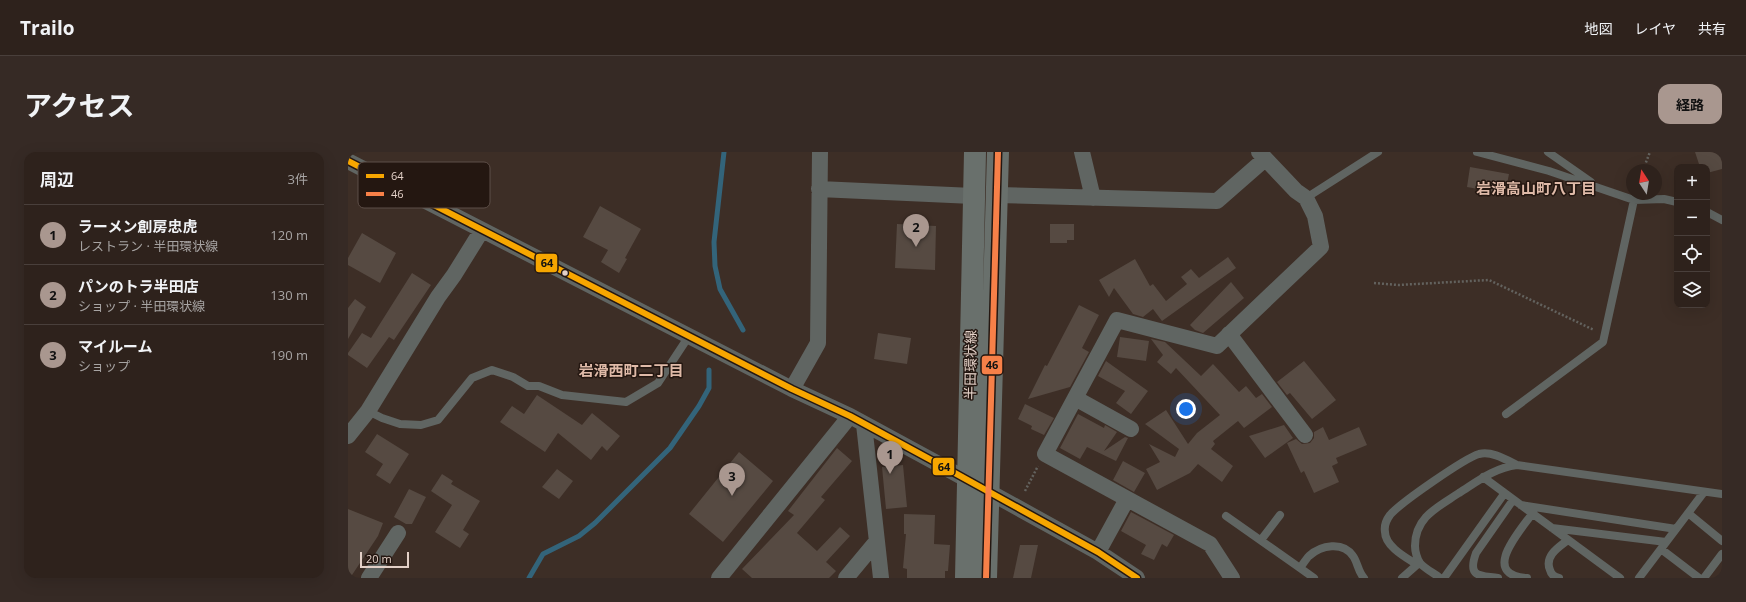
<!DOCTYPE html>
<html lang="ja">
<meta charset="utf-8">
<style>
body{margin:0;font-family:"Open Sans","Noto Sans JP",sans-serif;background:#362a25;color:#f1f3f6}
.controls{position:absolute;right:12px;top:12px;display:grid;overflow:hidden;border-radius:8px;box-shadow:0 4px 16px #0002}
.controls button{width:36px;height:36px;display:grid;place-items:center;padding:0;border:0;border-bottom:1px solid #493f3b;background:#2e221c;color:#f1f3f6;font:20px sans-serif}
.compass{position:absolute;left:1278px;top:12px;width:36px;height:36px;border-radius:50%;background:#2e221c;box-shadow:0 4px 16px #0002;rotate:348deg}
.scale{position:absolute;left:12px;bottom:10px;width:49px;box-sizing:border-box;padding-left:4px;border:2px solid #e3d0c7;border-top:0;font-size:11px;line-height:14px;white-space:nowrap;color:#e3d0c7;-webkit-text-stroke:3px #241711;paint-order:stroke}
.you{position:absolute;left:838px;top:257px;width:14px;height:14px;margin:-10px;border:3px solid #fff;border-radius:50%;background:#1a73e8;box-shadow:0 0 0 6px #1a73e833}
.badge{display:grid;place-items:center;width:26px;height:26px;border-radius:50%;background:#a9978f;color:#111;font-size:13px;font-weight:700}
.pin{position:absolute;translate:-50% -33px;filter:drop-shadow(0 1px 2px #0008)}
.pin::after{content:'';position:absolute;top:21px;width:14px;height:12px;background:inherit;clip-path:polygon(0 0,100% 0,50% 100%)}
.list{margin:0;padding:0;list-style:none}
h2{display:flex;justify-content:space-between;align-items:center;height:52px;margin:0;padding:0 16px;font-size:17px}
h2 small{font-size:13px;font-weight:400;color:#a7a4a3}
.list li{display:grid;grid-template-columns:26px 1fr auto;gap:12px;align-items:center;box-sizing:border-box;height:60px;padding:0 16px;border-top:1px solid #493f3b}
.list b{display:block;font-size:15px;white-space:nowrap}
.list p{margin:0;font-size:13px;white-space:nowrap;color:#a7a4a3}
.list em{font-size:13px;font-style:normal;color:#a7a4a3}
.icon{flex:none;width:22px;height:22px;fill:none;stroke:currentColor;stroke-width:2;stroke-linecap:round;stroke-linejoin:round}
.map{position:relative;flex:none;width:1374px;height:426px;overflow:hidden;border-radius:12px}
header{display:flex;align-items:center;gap:24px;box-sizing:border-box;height:56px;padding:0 20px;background:#2e221c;border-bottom:1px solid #493f3b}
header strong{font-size:19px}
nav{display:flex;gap:22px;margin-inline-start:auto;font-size:14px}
.intro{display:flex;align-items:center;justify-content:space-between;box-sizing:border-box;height:96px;padding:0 24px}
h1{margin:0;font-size:28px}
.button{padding:10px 18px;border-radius:12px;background:#a9978f;color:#111;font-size:14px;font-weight:700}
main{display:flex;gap:24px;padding:0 24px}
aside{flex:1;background:#2e221c;border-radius:12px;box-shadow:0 4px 16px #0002}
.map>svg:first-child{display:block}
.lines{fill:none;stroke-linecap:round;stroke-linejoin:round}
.stream{stroke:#33647a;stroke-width:5}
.building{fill:#564a42}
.path{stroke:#63625e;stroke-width:2.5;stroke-dasharray:2 2;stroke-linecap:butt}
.service{stroke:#606562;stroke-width:8}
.minor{stroke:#606562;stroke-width:16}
.secondary{stroke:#69706c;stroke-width:22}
.bus-1-casing{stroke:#241711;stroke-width:9}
.bus-2-casing{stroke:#241711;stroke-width:9}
.bus-1{stroke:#f7a600;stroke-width:6}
.bus-2{stroke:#f78048;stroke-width:6}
.bus-dot{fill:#e3d0c7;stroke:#241711;stroke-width:1.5}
.labels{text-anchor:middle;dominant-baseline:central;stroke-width:3;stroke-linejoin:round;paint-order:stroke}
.street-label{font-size:14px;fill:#e3d0c7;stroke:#241711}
.neighbourhood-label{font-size:15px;font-weight:bold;fill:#dfbaa8;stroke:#241711}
.key{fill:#241711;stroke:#5d4e48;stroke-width:1}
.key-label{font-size:11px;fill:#e3d0c7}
.line-badge{stroke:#241711;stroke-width:1.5}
.pale-badge-label{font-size:11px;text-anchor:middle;font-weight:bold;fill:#111}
</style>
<header>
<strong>Trailo</strong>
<nav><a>地図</a><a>レイヤ</a><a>共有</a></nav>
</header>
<div class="intro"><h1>アクセス</h1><a class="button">経路</a></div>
<main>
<aside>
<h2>周辺<small>3件</small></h2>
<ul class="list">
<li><span class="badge">1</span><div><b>ラーメン創房忠虎</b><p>レストラン · 半田環状線</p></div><em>120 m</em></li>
<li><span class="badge">2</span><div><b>パンのトラ半田店</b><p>ショップ · 半田環状線</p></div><em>130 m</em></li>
<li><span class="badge">3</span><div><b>マイルーム</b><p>ショップ</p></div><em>190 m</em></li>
</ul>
</aside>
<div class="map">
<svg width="1374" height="426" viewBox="0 0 1374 426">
<rect width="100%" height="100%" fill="#3d2e26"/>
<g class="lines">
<!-- stream -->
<path class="stream" d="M376,0L366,90L367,114L372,137L395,178
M181,426L195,402L231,384L247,371L322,296L351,254L361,236V218"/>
</g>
<!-- building -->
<path class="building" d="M1347,0H1374V17L1359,21V15H1352Z
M1122,15L1161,22L1157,42L1119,35Z
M252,54L293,77L277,106L279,107L271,121L253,110L260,98L235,85Z
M549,72L588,74L587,118L547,116Z
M702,72H726V88H719V91H702Z
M14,81L48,101L32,131L0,113V106Z
M880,105L888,116L814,169L805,157L795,165L785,162L766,136L761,145L751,128L787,107L802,134L805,132L818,149L839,132L833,125L843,117L851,126Z
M64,121L83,133L46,188L41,185L19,216L0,203V201L14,181L23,186Z
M883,130L896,146L855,181L847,178L842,173Z
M7,147L18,155L0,187V156Z
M731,153L751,163L734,196L741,200L722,235L680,247L697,213L699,214Z
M530,181L563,186L559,212L526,207Z
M772,185L801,189L798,209L769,205Z
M803,187L817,190L853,224L865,212L891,240L898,234L908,246L914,242L924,255L896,276L890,269L865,289L867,292L863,297L885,314L874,330L850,312L842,321L809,338L798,317L812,310L801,292L827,305L831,297L797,272L818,258L840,292L849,281L872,263L828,216L823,222L809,210L815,203Z
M758,209L800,239L783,262L768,251L777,239L750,224Z
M956,209L988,248L964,267L942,241L939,243L929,230Z
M189,243L234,273L244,261L272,284L259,299L254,294L243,308L210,281L197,300L152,270L164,254L176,262Z
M677,252L706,266L696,283L683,277L684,274L670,267Z
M730,262L756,276L757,273L769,280L756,299L777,285L780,286L768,309L739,295L732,307L712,296Z
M936,273L945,286L917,306L901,284Z
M975,275L981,288L1011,275L1019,293L988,306L990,311L984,314L991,330L966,341L956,319L953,321L939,291L948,287L954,292L962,291L966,286V280Z
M29,282L61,302L42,332L28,323L35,312L17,300Z
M489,296L504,309L473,345L477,348L449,381L469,399L492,375L502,384L478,410L488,419L481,426H404L394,417L446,363L440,359Z
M391,300L425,329L375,390L341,362Z
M775,309L797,321L786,340L765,328Z
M555,313L559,355L538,357L534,315Z
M209,317L225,329L211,347L194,335Z
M94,322L105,329L103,332L132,349L115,378L121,382L112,396L87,380L104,353L83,339Z
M61,337L78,345L64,372H58L46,365Z
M0,357L35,371L30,384L2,426H0Z
M783,360L826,383L819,395L814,392L806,408L793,402L798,393L773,379Z
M556,362L587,363L586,392L602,393L600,419H597V426H559V417L555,416L558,382H556Z
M672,393H690L683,426H665Z"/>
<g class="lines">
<!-- path -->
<path class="path" d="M1295,18L1302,0
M1026,131L1050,133L1141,128L1246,178
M677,339L690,314"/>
<!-- service -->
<path class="service" d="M1129,0L1201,19L1286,48L1316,47L1329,50
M1200,0L1243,30
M958,46L1030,0
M1359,60L1374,68
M20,259L34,266L52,272L73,273L90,268L124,226L144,218L165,225L180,234H191L214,243L278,250L310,231L341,184
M1158,262L1255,190L1286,48
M1135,325L1272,426
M1173,353L1328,377
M1340,361L1374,389
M878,364L952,416
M1204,376L1318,390
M913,388L932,363
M1313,397L1351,426
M1068,412C1057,405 1037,394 1037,380C1036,374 1039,367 1042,363C1052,351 1117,306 1131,302C1144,299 1157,307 1169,313
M966,426L952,416C955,412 958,407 961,404C973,393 995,389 1005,404C1010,411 1010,420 1016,426
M1054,426L1071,411
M1092,426C1086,421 1077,417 1072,411C1069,407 1067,399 1067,394C1067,365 1090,355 1111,341C1130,329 1146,316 1169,313L1374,342
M1096,426L1156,342
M1150,426C1132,423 1119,426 1128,401L1165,348
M1179,426C1132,423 1171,380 1184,362
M1211,426C1206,425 1203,422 1202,418C1196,404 1211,395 1220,388
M1291,426L1356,340
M1356,426L1374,402"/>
<!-- minor -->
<path class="minor" d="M734,0L745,46
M0,9L444,237L502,264L596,315L750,400L789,426
M471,37L625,44
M649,43L869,49L917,7
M881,182L957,283
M444,237L470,191L472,0
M727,246L783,277
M516,272L533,426
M0,284L20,259L90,145L106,123L134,78
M750,400L779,347
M21,426L50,381
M371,426L502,264
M498,426L528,390
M884,426L862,392L697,302L769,168L869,194L973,95L967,64L958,46L948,39L911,0"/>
<!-- secondary -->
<path class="secondary" d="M618,426L627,0
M638,426L650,0"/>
<defs>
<path id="bus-1" d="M0,9L444,237L502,264L596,315L750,400L789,426"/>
<path id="bus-2" d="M638,426L650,0"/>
</defs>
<!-- bus-1 casing -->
<use href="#bus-1" class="bus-1-casing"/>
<!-- bus-2 casing -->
<use href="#bus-2" class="bus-2-casing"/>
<!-- bus-1 -->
<use href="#bus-1" class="bus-1"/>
<!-- bus-2 -->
<use href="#bus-2" class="bus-2"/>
</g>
<!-- markers -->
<circle class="bus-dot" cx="217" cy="121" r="3.5"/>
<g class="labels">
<!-- street labels -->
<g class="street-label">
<text transform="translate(622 213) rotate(-89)">半田環状線</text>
</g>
<!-- neighbourhood labels -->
<g class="neighbourhood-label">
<text x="1188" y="36">岩滑高山町八丁目</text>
<text x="283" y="218">岩滑西町二丁目</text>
</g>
</g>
<!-- legend -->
<rect x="10" y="10" width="132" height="46" rx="6" class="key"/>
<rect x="18" y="22" width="18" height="4" fill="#f7a600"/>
<rect x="18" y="40" width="18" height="4" fill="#f78048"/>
<g class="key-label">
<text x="43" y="28">64</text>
<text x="43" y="46">46</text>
</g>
<g class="line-badge">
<rect x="187" y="101" width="23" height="20" rx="4" fill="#f7a600"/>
<rect x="633" y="203" width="22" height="20" rx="4" fill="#f78048"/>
<rect x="584" y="305" width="23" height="19" rx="4" fill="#f7a600"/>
</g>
<g class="pale-badge-label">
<text x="199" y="115">64</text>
<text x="644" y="217">46</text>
<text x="596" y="319">64</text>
</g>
</svg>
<div class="controls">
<button>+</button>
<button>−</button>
<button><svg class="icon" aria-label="locate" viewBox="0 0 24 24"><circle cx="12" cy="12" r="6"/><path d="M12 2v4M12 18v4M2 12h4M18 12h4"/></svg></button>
<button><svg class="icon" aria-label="layers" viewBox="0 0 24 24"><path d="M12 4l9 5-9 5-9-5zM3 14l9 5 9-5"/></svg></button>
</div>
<svg class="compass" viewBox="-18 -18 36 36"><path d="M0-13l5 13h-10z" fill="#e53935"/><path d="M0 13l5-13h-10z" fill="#a7a4a3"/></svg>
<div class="scale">20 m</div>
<div class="you"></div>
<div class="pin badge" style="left:542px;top:322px">1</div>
<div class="pin badge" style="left:568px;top:95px">2</div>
<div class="pin badge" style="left:384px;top:344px">3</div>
</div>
</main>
